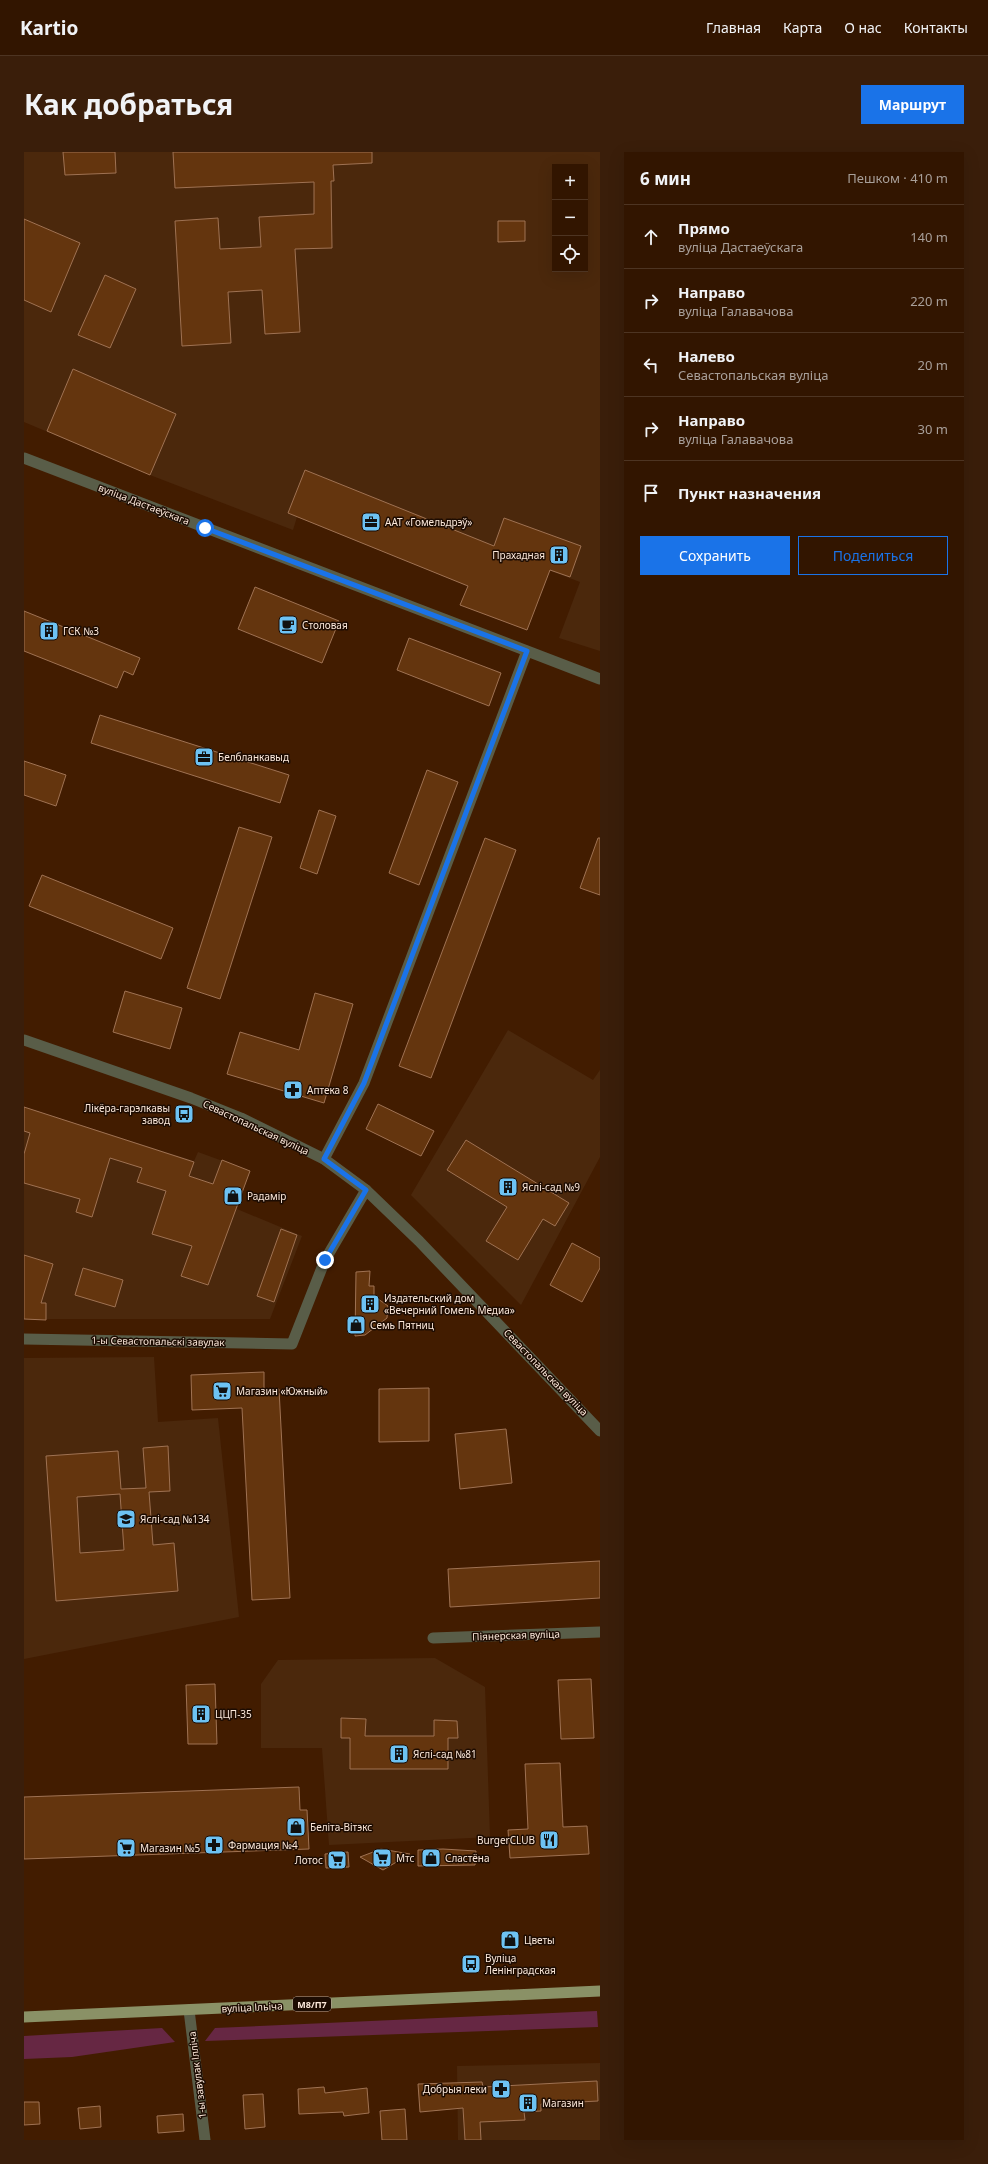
<!DOCTYPE html>
<html lang="ru">
<meta charset="utf-8">
<style>
body{margin:0;font-family:"Noto Sans",sans-serif;background:#3a1e0a;color:#f1f3f6}
.controls{position:absolute;right:12px;top:12px;display:grid;overflow:hidden;border-radius:0px;box-shadow:0 4px 16px #0002}
.controls button{width:36px;height:36px;display:grid;place-items:center;padding:0;border:0;border-bottom:1px solid #4d3422;background:#321500;color:#f1f3f6;font:20px sans-serif}
.stop{position:absolute;width:12px;height:12px;margin:-9px;border:3px solid #1a73e8;border-radius:50%;background:#fff}
.stop.end{background:#1a73e8;border-color:#fff;box-shadow:0 1px 4px #0008}
.list{margin:0;padding:0;list-style:none}
h2{display:flex;justify-content:space-between;align-items:center;height:52px;margin:0;padding:0 16px;font-size:17px}
h2 small{font-size:13px;font-weight:400;color:#a89f99}
.list li{display:grid;grid-template-columns:26px 1fr auto;gap:12px;align-items:center;box-sizing:border-box;height:64px;padding:0 16px;border-top:1px solid #4d3422}
.list b{display:block;font-size:15px;white-space:nowrap}
.list p{margin:0;font-size:13px;white-space:nowrap;color:#a89f99}
.list em{font-size:13px;font-style:normal;color:#a89f99}
.actions{display:flex;gap:8px;padding:12px 16px}
.actions a{flex:1;padding:9px 0;border:1px solid #1a73e8;border-radius:0px;text-align:center;font-size:14px;color:#1a73e8}
.actions .main{background:#1a73e8;color:#fff}
.icon{flex:none;width:22px;height:22px;fill:none;stroke:currentColor;stroke-width:2;stroke-linecap:round;stroke-linejoin:round}
.map{position:relative;flex:none;width:576px;height:1988px;overflow:hidden;border-radius:0px}
header{display:flex;align-items:center;gap:24px;box-sizing:border-box;height:56px;padding:0 20px;background:#321500;border-bottom:1px solid #4d3422}
header strong{font-size:19px}
nav{display:flex;gap:22px;margin-inline-start:auto;font-size:14px}
.intro{display:flex;align-items:center;justify-content:space-between;box-sizing:border-box;height:96px;padding:0 24px}
h1{margin:0;font-size:28px}
.button{padding:10px 18px;border-radius:0px;background:#1a73e8;color:#fff;font-size:14px;font-weight:700}
main{display:flex;gap:24px;padding:0 24px}
aside{flex:1;background:#321500;border-radius:0px;box-shadow:0 4px 16px #0002}
.map>svg:first-child{display:block}
.built{fill:#4b280c;fill-rule:evenodd}
.green{fill:#662743}
.building{fill:#64350e;stroke:#9f7253;fill-rule:evenodd}
.lines{fill:none;stroke-linecap:round;stroke-linejoin:round}
.minor{stroke:#595d48;stroke-width:11}
.tertiary{stroke:#595d48;stroke-width:11}
.primary{stroke:#8a9166;stroke-width:11}
.route{stroke:#1a73e8;stroke-width:5}
.labels{text-anchor:middle;dominant-baseline:central;stroke-width:3;stroke-linejoin:round;paint-order:stroke}
.shield{fill:#1d0c02;stroke:#b9a699;stroke-width:1}
.shield-label{font-size:9px;font-weight:bold;fill:#fce8da}
.street-label{font-size:10px;fill:#fce8da;stroke:#1d0c02}
.poi-label{font-size:10px;fill:#fce8da;stroke:#1d0c02;text-anchor:start}
</style>
<header>
<strong>Kartio</strong>
<nav><a>Главная</a><a>Карта</a><a>О нас</a><a>Контакты</a></nav>
</header>
<div class="intro"><h1>Как добраться</h1><a class="button">Маршрут</a></div>
<main>
<div class="map">
<svg width="576" height="1988" viewBox="0 0 576 1988">
<rect width="100%" height="100%" fill="#421c00"/>
<!-- built -->
<path class="built" d="M0,0H576V499L535,486L556,430L469,397L461,390L444,434L273,365L269,378L126,323L0,270ZM531,15H561V117H531Z
M484,878L569,928L576,918V1005L497,1153L387,1043Z
M0,955L170,1009L174,1000L226,1019L213,1057L278,1084L246,1167H0Z
M130,1205L134,1270L194,1266L215,1465L0,1507V1206Z
M411,1506L461,1535L466,1685L305,1693L298,1596H237V1532L254,1508Z
M576,1911V1988H434L433,1914Z"/>
<!-- green -->
<path class="green" d="M573,1859L574,1875L181,1889L191,1876Z
M138,1876L151,1890L48,1905L0,1907V1884Z"/>
<!-- building -->
<path class="building" d="M39,0H91L92,21L41,23Z
M149,0H348V11L309,13L310,29H307L308,96L271,97L276,180L241,182L238,138L204,140L207,191L158,194L151,69L194,66L196,97L237,95L235,65L290,62V30L151,36Z
M0,67L56,91L27,160L0,148Z
M474,69H501V89L474,90Z
M81,123L112,137L86,196L54,183Z
M49,217L152,262L126,323L23,279Z
M281,318L470,394L480,366L557,394L546,425L526,418L503,478L436,453L444,434L264,361Z
M231,435L315,469L298,511L214,477Z
M0,459L116,506L109,523L100,519L93,536L0,499Z
M385,486L477,521L465,554L373,518Z
M76,563L265,623L256,651L67,591Z
M0,609L42,623L32,654L0,643Z
M403,618L434,630L395,733L365,721Z
M295,658L312,664L293,722L276,716Z
M215,675L248,685L196,847L163,836Z
M461,686L492,698L407,926L375,914Z
M574,686H576V743L556,736Z
M18,723L149,776L137,807L5,754Z
M101,839L158,856L146,897L89,880Z
M291,841L329,852L300,951L203,922L216,880L275,898Z
M354,952L410,979L397,1004L342,977Z
M0,955L170,1010L165,1024L189,1032L198,1008L226,1019L184,1133L157,1124L168,1094L128,1082L142,1039L113,1030L118,1016L86,1006L68,1065L52,1060L56,1047L0,1031V1002L6,981L0,979Z
M442,988L545,1051L531,1074L519,1067L494,1108L462,1089L483,1055L423,1018Z
M257,1077L273,1083L250,1150L233,1144Z
M548,1091L576,1106V1116L558,1150L526,1133Z
M0,1103L29,1112L17,1151H22V1168L0,1167Z
M59,1116L99,1128L91,1155L51,1143Z
M346,1119L345,1134H350V1144L364,1154L363,1166L341,1183L331,1184L332,1120Z
M240,1220V1238L255,1237L266,1446L228,1448L218,1256L168,1258L167,1223Z
M405,1236V1289L355,1290V1237Z
M482,1277L488,1331L436,1337L431,1282Z
M144,1294L146,1339L125,1340L129,1393L150,1391L154,1439L32,1449L22,1304L94,1299L97,1337L122,1336L119,1296ZM96,1342L100,1398L56,1401L53,1345Z
M576,1409V1446L426,1455L424,1417Z
M567,1527L570,1586L537,1587L534,1528Z
M191,1532L193,1592H164L162,1533Z
M317,1566L342,1567L341,1584H410V1568L433,1569L434,1586H424V1617H326V1586H317Z
M536,1611L539,1675L563,1674L565,1702L486,1706L484,1678L504,1677L501,1612Z
M275,1635L276,1658H283L285,1697L0,1707V1645Z
M357,1697L386,1702L359,1718L336,1705Z
M419,1697L452,1699L451,1713L394,1714V1698Z
M324,1700L325,1715L302,1716L301,1702Z
M573,1929L574,1949L517,1952V1959L500,1960L501,1968L456,1970L457,1988H441L439,1956L396,1960L394,1932L458,1930L459,1935Z
M300,1935L301,1941L343,1936L345,1961L320,1964L319,1960L275,1962L274,1937Z
M239,1942L241,1975L221,1977L219,1943Z
M0,1950H15L16,1972L0,1973Z
M76,1954L77,1975L56,1977L54,1956Z
M381,1957L383,1988H358L356,1959Z
M159,1962L160,1979L134,1981L133,1964Z"/>
<g class="lines">
<!-- minor -->
<path class="minor" d="M0,306L576,527
M300,1007L340,931L503,499
M0,1187L268,1192L301,1108L342,1038
M409,1486L576,1480
M165,1858L181,1988"/>
<!-- tertiary -->
<path class="tertiary" d="M0,888L167,946L217,966L300,1007L342,1038L395,1089L576,1279"/>
<!-- primary -->
<path class="primary" d="M0,1865L576,1839"/>
</g>
<g class="lines">
<!-- route -->
<path class="route" d="M181,376L503,499L340,931L300,1007L342,1038L301,1108"/>
</g>
<!-- icons -->
<defs>
<symbol id="office-square" viewBox="-11 -11 22 22"><rect x="-9" y="-9" width="18" height="18" rx="4" fill="#6dc2f3" stroke="#1d0c02"/><path d="M-6-3h4V-5.5h4V-3h4V5H-6ZM-1-4.5V-3h2v-1.5ZM-6 0V1H6V0Z" fill="#111"/></symbol>
<symbol id="building-square" viewBox="-11 -11 22 22"><rect x="-9" y="-9" width="18" height="18" rx="4" fill="#6dc2f3" stroke="#1d0c02"/><path d="M-4-6H4V6H1V3H-1V6H-4ZM-2.5-4.3h1.7v1.8h-1.7ZM.8-4.3h1.7v1.8H.8ZM-2.5-1h1.7V.8h-1.7ZM.8-1h1.7V.8H.8Z" fill="#111"/></symbol>
<symbol id="cafe-square" viewBox="-11 -11 22 22"><rect x="-9" y="-9" width="18" height="18" rx="4" fill="#6dc2f3" stroke="#1d0c02"/><path d="M-5.5-4.5H6V0H3Q3 3.5 0 3.5H-2.5Q-5.5 3.5-5.5 0ZM3-3.2v2h1.7v-2ZM-6 4.5H4V6H-6Z" fill="#111"/></symbol>
<symbol id="pharmacy-square" viewBox="-11 -11 22 22"><rect x="-9" y="-9" width="18" height="18" rx="4" fill="#6dc2f3" stroke="#1d0c02"/><path d="M-2-6h4v4h4v4h-4v4h-4v-4h-4v-4h4Z" fill="#111"/></symbol>
<symbol id="bus-square" viewBox="-11 -11 22 22"><rect x="-9" y="-9" width="18" height="18" rx="4" fill="#6dc2f3" stroke="#1d0c02"/><path d="M-5-6H5V4H4V6H2V4H-2V6H-4V4H-5ZM-3.5-4V0h7V-4ZM-3.5 1.2v1.5H-2V1.2ZM2 1.2v1.5H3.5V1.2Z" fill="#111"/></symbol>
<symbol id="shop-square" viewBox="-11 -11 22 22"><rect x="-9" y="-9" width="18" height="18" rx="4" fill="#6dc2f3" stroke="#1d0c02"/><path d="M-5-2.5h2.3a2.7 3.5 0 0 1 5.4 0H5L5.5 6h-11ZM-1.5-2.5h3a1.5 2.3 0 0 0-3 0Z" fill="#111"/></symbol>
<symbol id="supermarket-square" viewBox="-11 -11 22 22"><rect x="-9" y="-9" width="18" height="18" rx="4" fill="#6dc2f3" stroke="#1d0c02"/><path d="M-6-5.5h2.5l.6 2H6L4.5 2H-2.5L-4.4-4H-6ZM-1.5 3.2a1.3 1.3 0 1 0 .1 0ZM3 3.2a1.3 1.3 0 1 0 .1 0Z" fill="#111"/></symbol>
<symbol id="school-square" viewBox="-11 -11 22 22"><rect x="-9" y="-9" width="18" height="18" rx="4" fill="#6dc2f3" stroke="#1d0c02"/><path d="M0-5L7-2L0 1L-7-2ZM-4 1L0 2.5L4 1V4Q0 6-4 4Z" fill="#111"/></symbol>
<symbol id="restaurant-square" viewBox="-11 -11 22 22"><rect x="-9" y="-9" width="18" height="18" rx="4" fill="#6dc2f3" stroke="#1d0c02"/><path d="M-5-6h1v4h1v-4h1v4h1v-4h1v5L-1.5 .5V6h-2V.5L-5-1ZM5-6V6H3V1.5H1.5Q1.5-4 5-6Z" fill="#111"/></symbol>
</defs>
<g fill-rule="evenodd">
<use href="#office-square" x="336" y="359" width="22" height="22"/>
<use href="#building-square" x="524" y="392" width="22" height="22"/>
<use href="#cafe-square" x="253" y="462" width="22" height="22"/>
<use href="#building-square" x="14" y="468" width="22" height="22"/>
<use href="#office-square" x="169" y="594" width="22" height="22"/>
<use href="#pharmacy-square" x="258" y="927" width="22" height="22"/>
<use href="#bus-square" x="149" y="951" width="22" height="22"/>
<use href="#building-square" x="473" y="1024" width="22" height="22"/>
<use href="#shop-square" x="198" y="1033" width="22" height="22"/>
<use href="#building-square" x="335" y="1141" width="22" height="22"/>
<use href="#shop-square" x="321" y="1162" width="22" height="22"/>
<use href="#supermarket-square" x="187" y="1228" width="22" height="22"/>
<use href="#school-square" x="91" y="1356" width="22" height="22"/>
<use href="#building-square" x="166" y="1551" width="22" height="22"/>
<use href="#building-square" x="364" y="1591" width="22" height="22"/>
<use href="#shop-square" x="261" y="1664" width="22" height="22"/>
<use href="#restaurant-square" x="514" y="1677" width="22" height="22"/>
<use href="#pharmacy-square" x="179" y="1682" width="22" height="22"/>
<use href="#supermarket-square" x="91" y="1685" width="22" height="22"/>
<use href="#supermarket-square" x="347" y="1695" width="22" height="22"/>
<use href="#shop-square" x="396" y="1695" width="22" height="22"/>
<use href="#supermarket-square" x="302" y="1697" width="22" height="22"/>
<use href="#shop-square" x="475" y="1777" width="22" height="22"/>
<use href="#bus-square" x="436" y="1801" width="22" height="22"/>
<use href="#pharmacy-square" x="466" y="1926" width="22" height="22"/>
<use href="#building-square" x="493" y="1940" width="22" height="22"/>
</g>
<g class="labels">
<!-- shield labels -->
<rect class="shield" x="269" y="1845" width="38" height="14" rx="3"/>
<g class="shield-label">
<text x="288" y="1852">М8/П7</text>
</g>
<!-- street labels -->
<g class="street-label">
<text transform="translate(120 352) rotate(21)">вуліца Дастаеўскага</text>
<text transform="translate(232 975) rotate(25)">Севастопальская вуліца</text>
<text transform="translate(134 1189) rotate(1)">1-ы Севастопальскі завулак</text>
<text transform="translate(522 1220) rotate(46)">Севастопальская вуліца</text>
<text transform="translate(492 1483) rotate(-2)">Піянерская вуліца</text>
<text transform="translate(228 1855) rotate(-3)">вуліца Ільіча</text>
<text transform="translate(173 1923) rotate(-97)">1-ы завулак Ілліча</text>
</g>
<!-- poi labels -->
<g class="poi-label">
<text x="361" y="370">ААТ «Гомельдрэў»</text>
<text x="521" y="403" text-anchor="end">Прахадная</text>
<text x="278" y="473">Столовая</text>
<text x="39" y="479">ГСК №3</text>
<text x="194" y="605">Белбланкавыд</text>
<text x="283" y="938">Аптека 8</text>
<text x="146" y="956" text-anchor="end">Лікёра-гарэлкавы<tspan x="146" dy="12">завод</tspan></text>
<text x="498" y="1035">Яслі-сад №9</text>
<text x="223" y="1044">Радамір</text>
<text x="360" y="1146">Издательский дом<tspan x="360" dy="12">«Вечерний Гомель Медиа»</tspan></text>
<text x="346" y="1173">Семь Пятниц</text>
<text x="212" y="1239">Магазин «Южный»</text>
<text x="116" y="1367">Яслі-сад №134</text>
<text x="191" y="1562">ЦЦП-35</text>
<text x="389" y="1602">Яслі-сад №81</text>
<text x="286" y="1675">Беліта-Вітэкс</text>
<text x="511" y="1688" text-anchor="end">BurgerCLUB</text>
<text x="204" y="1693">Фармация №4</text>
<text x="116" y="1696">Магазин №5</text>
<text x="372" y="1706">Мтс</text>
<text x="421" y="1706">Сластёна</text>
<text x="299" y="1708" text-anchor="end">Лотос</text>
<text x="500" y="1788">Цветы</text>
<text x="461" y="1806">Вуліца<tspan x="461" dy="12">Ленінградская</tspan></text>
<text x="463" y="1937" text-anchor="end">Добрыя леки</text>
<text x="518" y="1951">Магазин</text>
</g>
</g>
</svg>
<div class="controls">
<button>+</button>
<button>−</button>
<button><svg class="icon" aria-label="locate" viewBox="0 0 24 24"><circle cx="12" cy="12" r="6"/><path d="M12 2v4M12 18v4M2 12h4M18 12h4"/></svg></button>
</div>
<div class="stop" style="left:181px;top:376px"></div>
<div class="stop end" style="left:301px;top:1108px"></div>
</div>
<aside>
<h2>6 мин<small>Пешком · 410 m</small></h2>
<ul class="list">
<li><svg class="icon" aria-label="ahead" viewBox="0 0 24 24"><path d="M12 20V5M6 11l6-6 6 6"/></svg><div><b>Прямо</b><p>вуліца Дастаеўскага</p></div><em>140 m</em></li>
<li><svg class="icon" aria-label="right" viewBox="0 0 24 24"><path d="M7 20v-9h11M14 6l5 5-5 5"/></svg><div><b>Направо</b><p>вуліца Галавачова</p></div><em>220 m</em></li>
<li><svg class="icon" aria-label="left" viewBox="0 0 24 24"><path d="M17 20v-9H6M10 6l-5 5 5 5"/></svg><div><b>Налево</b><p>Севастопальская вуліца</p></div><em>20 m</em></li>
<li><svg class="icon" aria-label="right" viewBox="0 0 24 24"><path d="M7 20v-9h11M14 6l5 5-5 5"/></svg><div><b>Направо</b><p>вуліца Галавачова</p></div><em>30 m</em></li>
<li><svg class="icon" aria-label="arrive" viewBox="0 0 24 24"><path d="M6 21V4h12l-3 4 3 4H6"/></svg><div><b>Пункт назначения</b></div></li>
</ul>
<div class="actions"><a class="main">Сохранить</a><a>Поделиться</a></div>
</aside>
</main>
